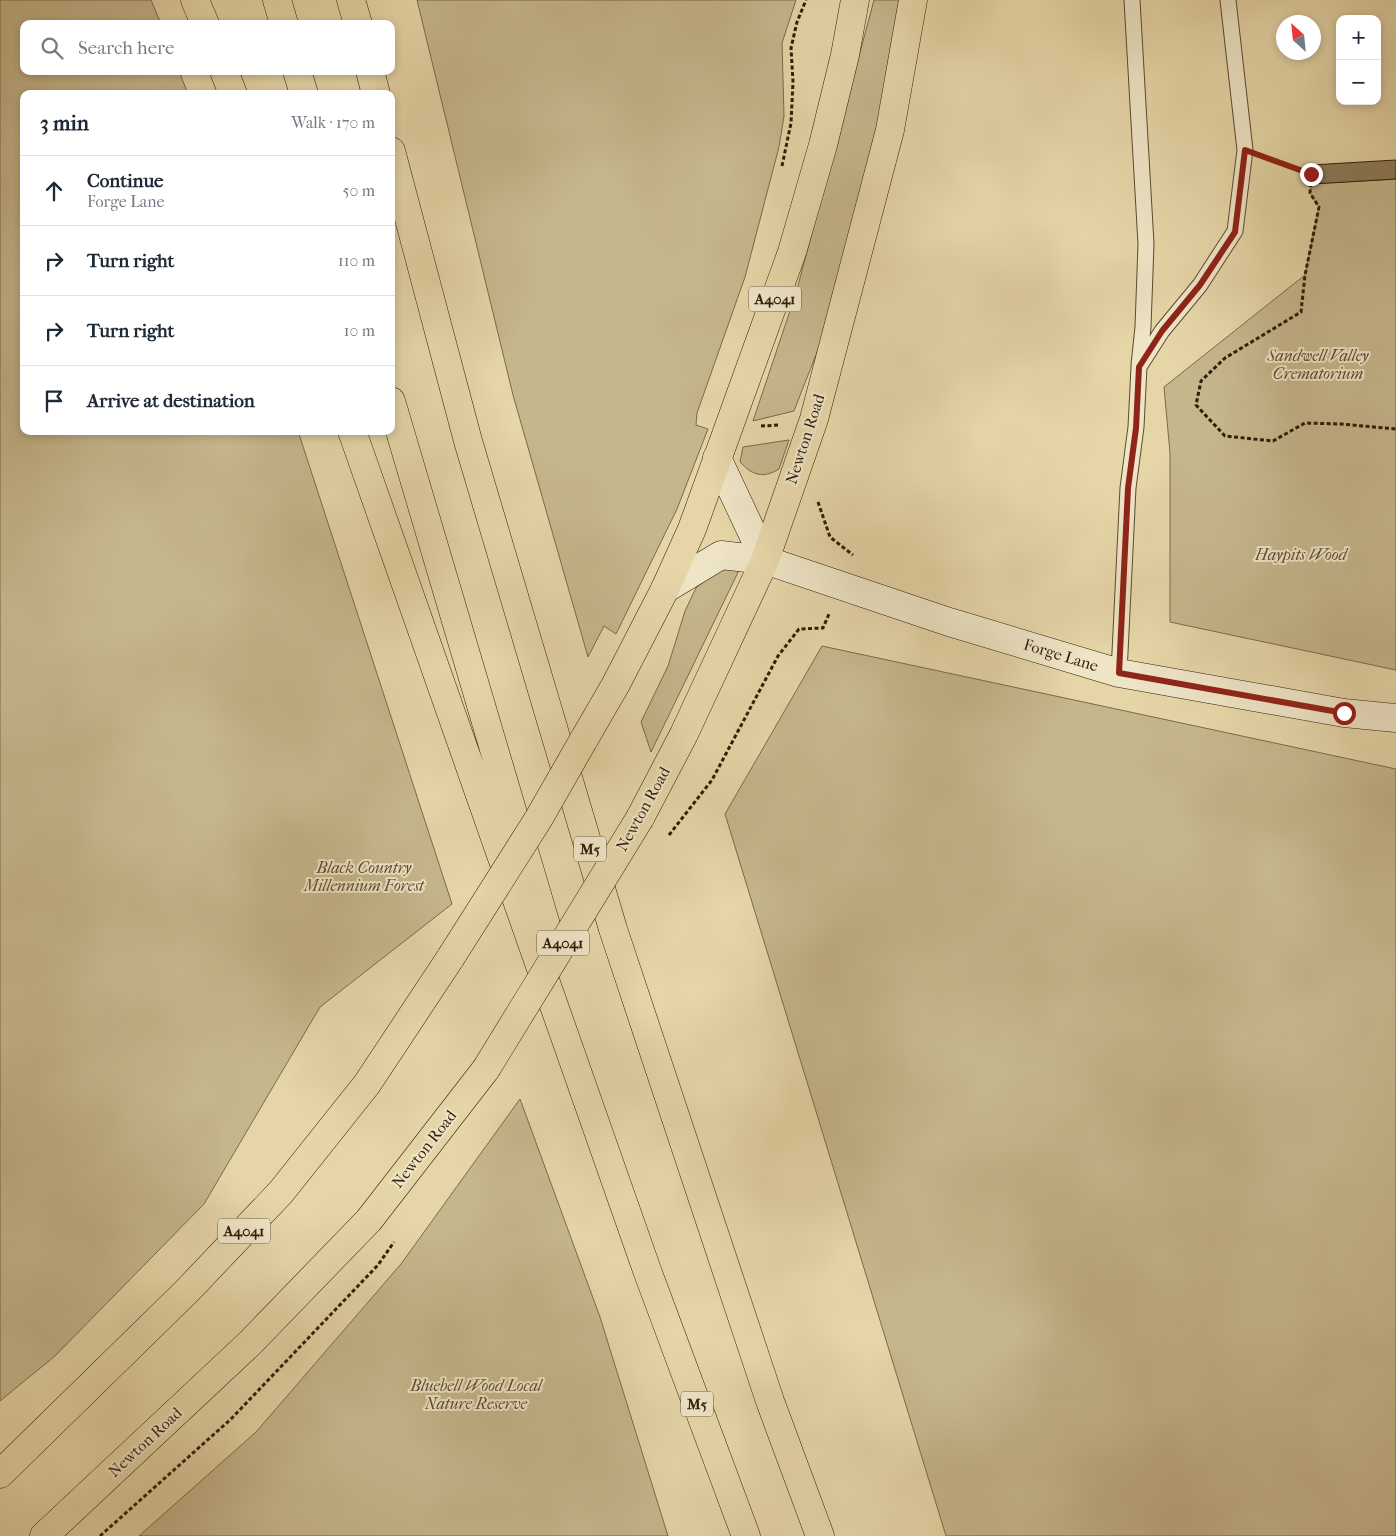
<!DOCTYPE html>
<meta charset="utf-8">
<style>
body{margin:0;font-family:"IM FELL French Canon",serif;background:#f2f2f3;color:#1f2937}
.controls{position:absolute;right:15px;top:15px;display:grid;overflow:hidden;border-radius:10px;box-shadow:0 2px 8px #0003}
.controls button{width:45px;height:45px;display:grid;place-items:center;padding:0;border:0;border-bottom:1px solid #e0e1e3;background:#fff;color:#1f2937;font:25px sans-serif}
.compass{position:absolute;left:1276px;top:15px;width:45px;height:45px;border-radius:50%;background:#fff;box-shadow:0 2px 8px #0003;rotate:333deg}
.stop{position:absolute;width:15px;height:15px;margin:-11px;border:4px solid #8f2418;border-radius:50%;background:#fff}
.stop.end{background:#8f2418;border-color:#fff;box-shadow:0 1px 5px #0008}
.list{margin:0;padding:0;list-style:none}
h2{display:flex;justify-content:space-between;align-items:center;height:65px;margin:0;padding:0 20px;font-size:21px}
h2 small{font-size:16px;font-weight:400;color:#747a83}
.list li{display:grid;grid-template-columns:32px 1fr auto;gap:15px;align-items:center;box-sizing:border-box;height:70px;padding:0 20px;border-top:1px solid #e0e1e3}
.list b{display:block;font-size:19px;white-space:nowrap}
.list p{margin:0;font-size:16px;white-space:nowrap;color:#747a83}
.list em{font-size:16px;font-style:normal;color:#747a83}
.icon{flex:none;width:28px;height:28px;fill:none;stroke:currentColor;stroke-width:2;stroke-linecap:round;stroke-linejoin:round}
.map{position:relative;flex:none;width:1396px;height:1536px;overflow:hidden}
.search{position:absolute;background:#fff;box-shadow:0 2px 8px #0003;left:20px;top:20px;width:375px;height:55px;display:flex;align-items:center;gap:12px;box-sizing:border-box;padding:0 18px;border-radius:10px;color:#747a83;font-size:19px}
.panel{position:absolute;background:#fff;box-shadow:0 2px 8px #0003;left:20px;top:90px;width:375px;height:345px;border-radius:10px}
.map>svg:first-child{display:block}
.green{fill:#c6b68c;stroke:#7a6a4a}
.building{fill:#8e7d5a;stroke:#2f1d07}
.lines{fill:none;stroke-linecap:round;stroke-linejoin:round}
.lane-casing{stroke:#5c4b2f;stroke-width:17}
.secondary-casing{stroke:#2f1d07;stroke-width:29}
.highway-casing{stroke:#2f1d07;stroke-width:29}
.path{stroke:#2f1d07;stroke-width:3;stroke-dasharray:4 2.5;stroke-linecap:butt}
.lane{stroke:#eee4c6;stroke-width:15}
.secondary{stroke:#eee4c6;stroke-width:28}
.highway{stroke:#e5d5a7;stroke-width:28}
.highway-bridge-casing{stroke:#2f1d07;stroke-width:29;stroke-linecap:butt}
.highway-bridge{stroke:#e5d5a7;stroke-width:28}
.route{stroke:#8f2418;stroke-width:6}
.labels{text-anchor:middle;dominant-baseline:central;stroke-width:4;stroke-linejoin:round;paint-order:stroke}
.shield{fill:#eee4c6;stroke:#685940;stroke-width:1}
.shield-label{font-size:15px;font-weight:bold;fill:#2f1d07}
.park-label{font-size:16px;font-style:italic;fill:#5c4b2f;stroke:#eee4c6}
.street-label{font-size:16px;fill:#2f1d07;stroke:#eee4c6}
</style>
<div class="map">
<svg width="1396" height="1536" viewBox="0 0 1396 1536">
<rect width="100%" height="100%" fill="#e5d5a7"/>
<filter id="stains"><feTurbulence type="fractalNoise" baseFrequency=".004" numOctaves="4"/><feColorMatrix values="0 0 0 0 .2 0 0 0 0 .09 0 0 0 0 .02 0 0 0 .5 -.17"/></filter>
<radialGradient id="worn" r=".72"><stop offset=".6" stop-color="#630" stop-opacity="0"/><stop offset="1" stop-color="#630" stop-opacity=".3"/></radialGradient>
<!-- green -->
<path class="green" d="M0,0H151L161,24H24V71H179L188,94H24V431H298L452,904L320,1007L204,1204L55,1356L0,1401Z
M417,0H796L782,43L784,116L779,147L745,277L697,413L696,425L708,429L677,509L616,634L604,626L588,657L513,395Z
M874,0H900C883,101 863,202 835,300C824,338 808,374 794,411L753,421L796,293Z
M1396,179V670L1170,622V453L1164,387L1305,275L1319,207L1310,193L1312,184Z
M789,440L779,469C763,479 752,475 740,462L743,447Z
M744,560L651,752L641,722L668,666L685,611L696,588L713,573Z
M822,646L1396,769V1536H946L725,814Z
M520,1099L600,1317L668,1536H139L256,1432L401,1264Z"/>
<!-- building -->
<path class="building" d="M1396,160V179L1312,184L1311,165Z"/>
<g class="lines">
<defs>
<path id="lane" d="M1132,0L1146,244L1143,327L1139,365
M1119,673L1128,488L1136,427L1139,367L1162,331L1200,285L1235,231L1245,150L1228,0"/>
<path id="secondary" d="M717,458L765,560
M665,589L721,555L765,560L949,622L1119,673L1344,713L1396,718"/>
<path id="highway" d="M195,0L205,24
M277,0L284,24
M351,0L358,24
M224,71L233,94
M297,71L304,94
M370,71L376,94
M391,151L468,441L613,929L770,1401L820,1536
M391,401L554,952
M352,431L648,1273L746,1536
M583,741L616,684L665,589L692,529L792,252L823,145L845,55L855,0
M640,818L684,734L765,560L814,419L890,130L913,0
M0,1474L188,1290L281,1192L367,1084L451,957
M44,1536L250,1343L369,1220L486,1069"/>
</defs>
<!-- lane casing -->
<use href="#lane" class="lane-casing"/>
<!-- secondary casing -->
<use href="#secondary" class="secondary-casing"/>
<!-- highway casing -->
<use href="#highway" class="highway-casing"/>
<!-- path -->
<path class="path" d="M1270,159L1311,175L1310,193L1319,207L1305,275L1301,312L1225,358L1201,381L1196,405L1225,436L1273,441L1305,423L1341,424L1396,429
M782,166L791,123L793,82L791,48L797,22L806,0
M761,426L780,425
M818,502L830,537L853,555
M669,835L712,780L778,656L799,629L823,628L829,614
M100,1536L231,1419L378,1265L394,1242"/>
<!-- lane -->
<use href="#lane" class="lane"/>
<!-- secondary -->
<use href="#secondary" class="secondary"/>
<!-- highway -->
<use href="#highway" class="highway"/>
<defs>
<path id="highway-bridge" d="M451,957L539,818L583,741
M486,1069L640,818"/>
</defs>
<!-- highway-bridge casing -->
<use href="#highway-bridge" class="highway-bridge-casing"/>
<!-- highway-bridge -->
<use href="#highway-bridge" class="highway-bridge"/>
</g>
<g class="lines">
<!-- route -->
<path class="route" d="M1311,174L1245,150L1235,232L1200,285L1162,331L1139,367L1136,428L1128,488L1119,673L1344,713"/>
</g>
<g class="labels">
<!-- shield labels -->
<g class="shield">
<rect x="749" y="286.5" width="52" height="25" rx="4"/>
<rect x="574" y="836.5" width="32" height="25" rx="4"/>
<rect x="537" y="930.5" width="52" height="25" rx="4"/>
<rect x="218" y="1218.5" width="52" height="25" rx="4"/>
<rect x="681" y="1391.5" width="32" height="25" rx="4"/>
</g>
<g class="shield-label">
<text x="775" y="299">A4041</text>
<text x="590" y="849">M5</text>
<text x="563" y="943">A4041</text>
<text x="244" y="1231">A4041</text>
<text x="697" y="1404">M5</text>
</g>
<!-- park labels -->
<g class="park-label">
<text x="1318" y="355">Sandwell Valley<tspan x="1318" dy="18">Crematorium</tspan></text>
<text x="1301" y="554">Haypits Wood</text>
<text x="364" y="867">Black Country<tspan x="364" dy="18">Millennium Forest</tspan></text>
<text x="476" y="1385">Bluebell Wood Local<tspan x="476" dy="18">Nature Reserve</tspan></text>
</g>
<!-- street labels -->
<g class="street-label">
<text transform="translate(805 439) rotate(-72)">Newton Road</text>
<text transform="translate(1061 655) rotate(17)">Forge Lane</text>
<text transform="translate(643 809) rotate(-61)">Newton Road</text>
<text transform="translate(424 1149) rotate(-52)">Newton Road</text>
<text transform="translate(145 1442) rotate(-43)">Newton Road</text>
</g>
</g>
<rect width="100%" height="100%" filter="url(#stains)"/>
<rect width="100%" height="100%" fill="url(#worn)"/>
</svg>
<div class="controls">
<button>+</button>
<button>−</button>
</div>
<svg class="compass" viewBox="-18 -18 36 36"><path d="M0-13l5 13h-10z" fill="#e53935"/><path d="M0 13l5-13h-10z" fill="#747a83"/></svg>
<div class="stop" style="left:1344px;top:713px"></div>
<div class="stop end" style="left:1311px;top:174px"></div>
<div class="search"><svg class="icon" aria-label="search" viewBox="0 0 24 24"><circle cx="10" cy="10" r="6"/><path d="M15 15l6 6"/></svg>Search here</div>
<section class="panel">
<h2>3 min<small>Walk · 170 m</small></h2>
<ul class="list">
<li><svg class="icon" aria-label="ahead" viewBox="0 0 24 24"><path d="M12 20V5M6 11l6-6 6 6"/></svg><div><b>Continue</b><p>Forge Lane</p></div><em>50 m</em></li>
<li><svg class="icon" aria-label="right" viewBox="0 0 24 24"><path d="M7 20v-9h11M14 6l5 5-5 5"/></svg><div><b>Turn right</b></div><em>110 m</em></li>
<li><svg class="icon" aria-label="right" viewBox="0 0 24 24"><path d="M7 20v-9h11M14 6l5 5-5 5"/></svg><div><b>Turn right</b></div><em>10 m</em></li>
<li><svg class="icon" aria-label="arrive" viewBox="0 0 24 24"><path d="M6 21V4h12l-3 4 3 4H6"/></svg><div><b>Arrive at destination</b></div></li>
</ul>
</section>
</div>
